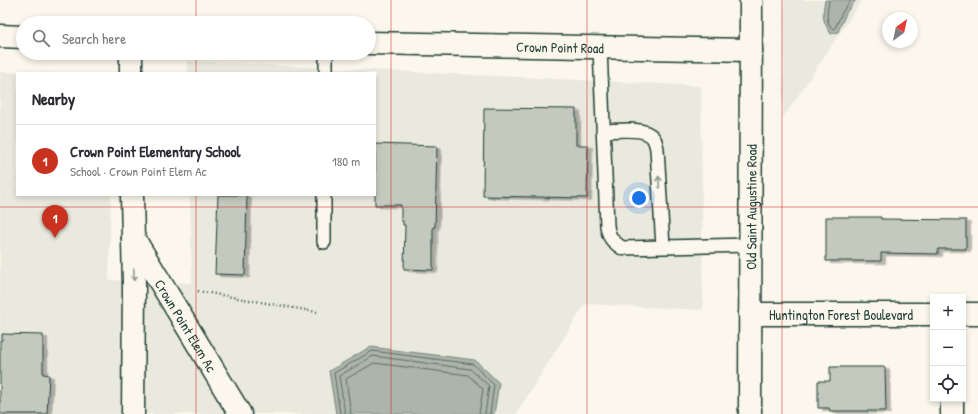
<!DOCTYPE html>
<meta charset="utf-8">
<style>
body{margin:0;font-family:"Patrick Hand",sans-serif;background:#f2f2f3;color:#2b2b33}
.controls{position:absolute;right:12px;bottom:12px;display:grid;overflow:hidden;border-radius:0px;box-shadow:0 2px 6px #0003}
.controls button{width:36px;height:36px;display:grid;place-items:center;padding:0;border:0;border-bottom:1px solid #e1e1e2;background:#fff;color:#2b2b33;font:20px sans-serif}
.compass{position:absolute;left:882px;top:12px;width:36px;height:36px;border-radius:50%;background:#fff;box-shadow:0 2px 6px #0003;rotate:33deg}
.you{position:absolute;left:639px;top:198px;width:14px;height:14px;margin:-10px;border:3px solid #fff;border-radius:50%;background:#1a73e8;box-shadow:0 0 0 6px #1a73e833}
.badge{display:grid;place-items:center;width:26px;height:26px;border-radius:50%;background:#c8321e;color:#fff;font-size:13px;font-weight:700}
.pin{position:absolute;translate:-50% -33px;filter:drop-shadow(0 1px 2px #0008)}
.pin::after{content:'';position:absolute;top:21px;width:14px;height:12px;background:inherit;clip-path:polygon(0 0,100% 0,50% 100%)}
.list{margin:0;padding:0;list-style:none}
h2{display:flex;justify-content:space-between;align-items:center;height:52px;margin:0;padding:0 16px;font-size:17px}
h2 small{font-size:13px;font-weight:400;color:#7c7c81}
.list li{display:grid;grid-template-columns:26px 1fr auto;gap:12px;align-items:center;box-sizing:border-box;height:72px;padding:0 16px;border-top:1px solid #e1e1e2}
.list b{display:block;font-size:15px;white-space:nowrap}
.list p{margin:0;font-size:13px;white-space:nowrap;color:#7c7c81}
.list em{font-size:13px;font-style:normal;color:#7c7c81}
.icon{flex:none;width:22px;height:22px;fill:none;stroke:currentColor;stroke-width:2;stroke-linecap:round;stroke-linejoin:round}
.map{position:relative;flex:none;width:978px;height:414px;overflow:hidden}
.search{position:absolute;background:#fff;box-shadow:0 2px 6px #0003;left:16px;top:16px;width:360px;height:44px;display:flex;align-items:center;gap:10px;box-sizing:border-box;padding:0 14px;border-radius:22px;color:#7c7c81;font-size:15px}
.panel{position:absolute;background:#fff;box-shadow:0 2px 6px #0003;left:16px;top:72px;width:360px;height:124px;border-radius:0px}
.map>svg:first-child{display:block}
.built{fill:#eae9de}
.water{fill:#adb4aa;stroke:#74847b}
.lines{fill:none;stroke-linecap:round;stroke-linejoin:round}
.shore{stroke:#586d63;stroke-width:1}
.building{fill:#c4c9be;stroke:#1f3d34;filter:url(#shadow)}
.service-casing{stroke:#1f3d34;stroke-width:16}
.minor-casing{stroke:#1f3d34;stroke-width:25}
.tertiary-casing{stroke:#1f3d34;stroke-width:25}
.secondary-casing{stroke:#1f3d34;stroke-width:25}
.path{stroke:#1f3d34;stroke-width:2.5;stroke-dasharray:1 3;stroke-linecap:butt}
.service{stroke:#fbf7ec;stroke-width:13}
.minor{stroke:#fbf7ec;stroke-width:22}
.tertiary{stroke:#fbf7ec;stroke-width:22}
.secondary{stroke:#fbf7ec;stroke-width:22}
.oneway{stroke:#8d9a90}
.grid{fill:none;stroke:#d62828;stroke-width:1;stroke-opacity:0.55}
.labels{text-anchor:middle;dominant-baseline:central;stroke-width:3;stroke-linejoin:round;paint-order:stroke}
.street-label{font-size:14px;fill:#1f3d34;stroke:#fbf7ec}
</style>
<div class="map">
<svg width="978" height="414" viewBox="0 0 978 414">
<defs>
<filter id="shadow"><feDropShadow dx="4.5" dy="2.5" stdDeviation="0" flood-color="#0004"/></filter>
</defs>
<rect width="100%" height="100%" fill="#fbf7ec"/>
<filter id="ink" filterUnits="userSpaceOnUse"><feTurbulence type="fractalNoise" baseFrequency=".025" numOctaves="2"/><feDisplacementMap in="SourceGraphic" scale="8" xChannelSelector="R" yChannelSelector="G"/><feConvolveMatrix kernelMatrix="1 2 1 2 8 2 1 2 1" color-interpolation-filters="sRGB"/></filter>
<g filter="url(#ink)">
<!-- built -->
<path class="built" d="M784,0H862L783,118Z
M188,61L701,86L703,310L585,304L516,414H0V72L76,73H17V195H111L109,280L192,283L190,195H375V73H188Z"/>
<!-- water -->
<path class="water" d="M825,0H856L846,13L838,32L831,34C822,20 822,16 825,0Z
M370,347L475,360L499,383L494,414H336L329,371Z"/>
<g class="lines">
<!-- shore -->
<path class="shore" d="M829,0C828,11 824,21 833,29L835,28L843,11L851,0
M340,414L334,373L372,351L473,364L494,385L490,414
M345,414L339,376L373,356L470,369L489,386L485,414
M351,414L346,379L374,363L468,375L483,389L479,414"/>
</g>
<!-- building -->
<path class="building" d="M484,108L576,109V145H588L587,198L483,196Z
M375,144L437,146L435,227H433V270L404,269L405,225H403V221H401V205H375Z
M218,195H247L245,275L215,274Z
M826,217H881V219L966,220V249H938V254L881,253V261H826Z
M2,334L43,335V374L49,375L47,414H0V340H2Z
M830,367H885L886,411H830L829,408H818V381H830Z"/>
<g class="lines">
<defs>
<path id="service" d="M600,47L607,226C609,238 612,241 622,248L750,245
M326,73V53
M603,131C615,131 641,127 650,135C655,138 656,144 657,149L663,247
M324,242V195"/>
<g id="minor">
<path d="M131,53V73"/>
<path d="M132,195L134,285L133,414"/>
<path id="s1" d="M133,237L240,414"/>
<path id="s2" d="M750,314H933"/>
<path d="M963,314H978"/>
<path d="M952,399V414"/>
</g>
<g id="tertiary">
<path d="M0,36L23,37"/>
<path id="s3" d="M369,43L751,50"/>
</g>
<g id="secondary">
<path id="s4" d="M750,414L751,0"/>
</g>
</defs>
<!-- service casing -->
<use href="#service" class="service-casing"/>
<!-- minor casing -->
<use href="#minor" class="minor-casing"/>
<!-- tertiary casing -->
<use href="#tertiary" class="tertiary-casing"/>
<!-- secondary casing -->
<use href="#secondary" class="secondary-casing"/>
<!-- path -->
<path class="path" d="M198,291L317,312"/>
<!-- service -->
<use href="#service" class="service"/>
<!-- minor -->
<use href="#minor" class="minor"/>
<!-- tertiary -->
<use href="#tertiary" class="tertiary"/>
<!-- secondary -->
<use href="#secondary" class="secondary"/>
</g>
<!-- one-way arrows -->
<defs><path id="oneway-shaft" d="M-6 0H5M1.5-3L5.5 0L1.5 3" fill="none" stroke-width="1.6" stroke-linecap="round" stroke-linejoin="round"/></defs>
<g class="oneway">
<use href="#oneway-shaft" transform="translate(659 182) rotate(-94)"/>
<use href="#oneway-shaft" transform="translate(134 275) rotate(88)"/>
</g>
</g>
<!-- grid -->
<path class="grid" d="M196,0V23M391,0V414M587,0V414M782,0V414M196,53V73M196,195V414M0,207H978"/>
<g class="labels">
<!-- street labels -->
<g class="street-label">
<text stroke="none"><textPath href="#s3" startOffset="191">Crown Point Road</textPath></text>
<text stroke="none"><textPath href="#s4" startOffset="207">Old Saint Augustine Road</textPath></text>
<text stroke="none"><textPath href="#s2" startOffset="91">Huntington Forest Boulevard</textPath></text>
<text stroke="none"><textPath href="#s1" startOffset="103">Crown Point Elem Ac</textPath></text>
</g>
</g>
</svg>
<div class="controls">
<button>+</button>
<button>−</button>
<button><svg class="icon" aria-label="locate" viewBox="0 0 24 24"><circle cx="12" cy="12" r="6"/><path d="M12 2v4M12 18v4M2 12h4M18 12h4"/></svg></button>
</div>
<svg class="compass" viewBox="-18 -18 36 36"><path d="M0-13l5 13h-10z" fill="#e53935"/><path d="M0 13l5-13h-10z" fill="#7c7c81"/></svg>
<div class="you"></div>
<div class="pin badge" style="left:55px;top:238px">1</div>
<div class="search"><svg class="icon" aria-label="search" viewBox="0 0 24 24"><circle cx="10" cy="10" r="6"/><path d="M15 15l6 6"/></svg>Search here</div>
<section class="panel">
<h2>Nearby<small></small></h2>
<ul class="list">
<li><span class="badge">1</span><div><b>Crown Point Elementary School</b><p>School · Crown Point Elem Ac</p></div><em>180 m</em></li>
</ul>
</section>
</div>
